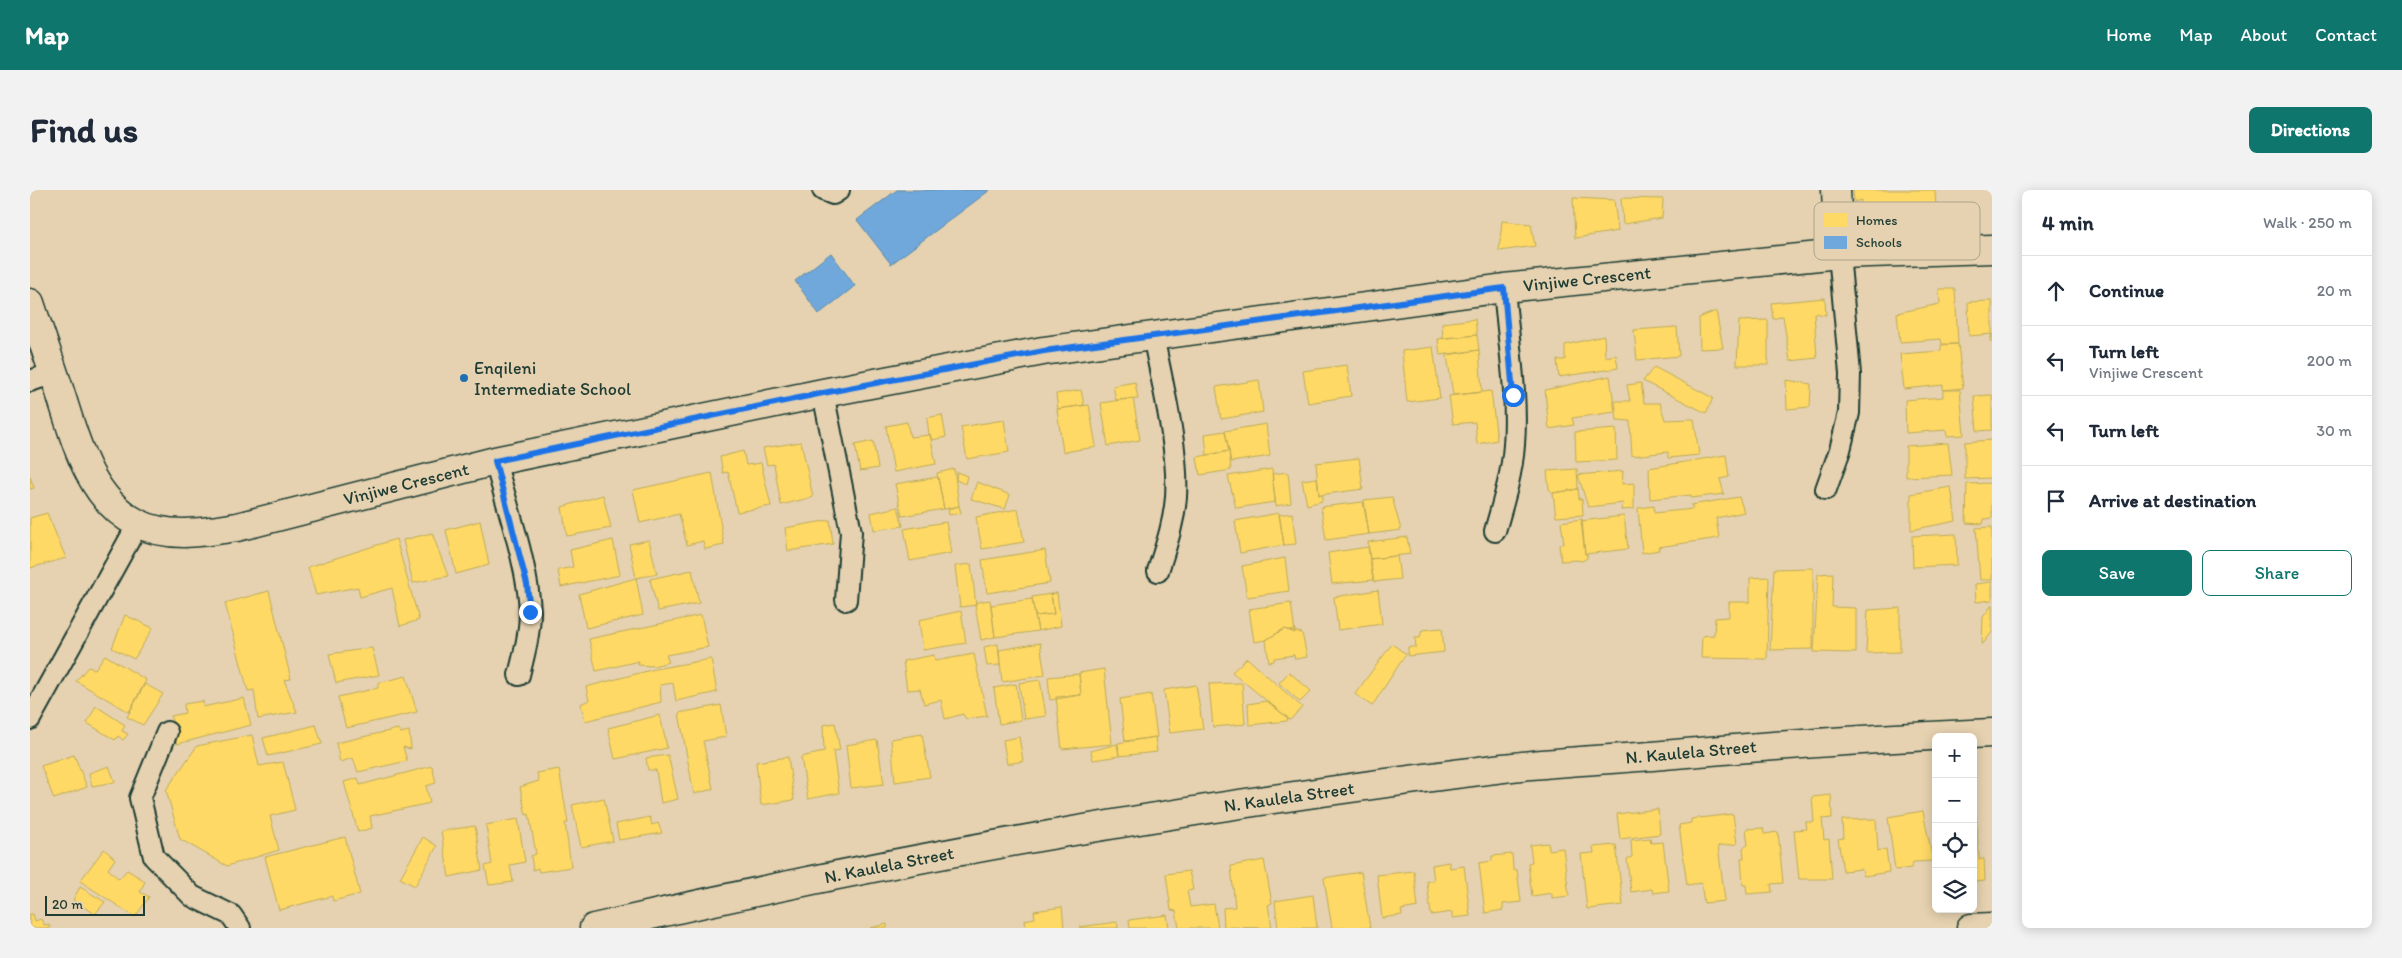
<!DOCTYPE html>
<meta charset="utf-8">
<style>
body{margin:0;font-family:Itim,sans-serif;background:#f2f2f3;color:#1f2937}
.controls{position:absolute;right:15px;bottom:15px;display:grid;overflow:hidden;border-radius:8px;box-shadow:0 2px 12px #0003}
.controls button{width:45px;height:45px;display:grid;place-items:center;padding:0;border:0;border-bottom:1px solid #e0e1e3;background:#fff;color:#1f2937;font:25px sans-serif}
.scale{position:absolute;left:15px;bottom:12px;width:100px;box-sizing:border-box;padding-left:5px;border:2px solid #1f3d34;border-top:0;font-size:14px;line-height:18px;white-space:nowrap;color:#1f3d34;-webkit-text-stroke:4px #e6d2b0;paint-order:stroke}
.stop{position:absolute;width:15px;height:15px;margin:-11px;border:4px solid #1a73e8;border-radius:50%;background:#fff}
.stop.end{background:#1a73e8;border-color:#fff;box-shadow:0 1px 5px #0008}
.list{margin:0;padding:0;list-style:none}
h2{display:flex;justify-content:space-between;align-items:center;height:65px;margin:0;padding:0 20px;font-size:21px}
h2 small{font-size:16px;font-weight:400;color:#747a83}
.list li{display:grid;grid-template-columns:32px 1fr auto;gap:15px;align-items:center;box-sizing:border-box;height:70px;padding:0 20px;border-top:1px solid #e0e1e3}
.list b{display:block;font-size:19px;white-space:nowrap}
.list p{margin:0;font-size:16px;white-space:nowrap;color:#747a83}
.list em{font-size:16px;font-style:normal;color:#747a83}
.actions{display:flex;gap:10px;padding:15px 20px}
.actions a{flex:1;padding:11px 0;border:1px solid #0f766e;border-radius:8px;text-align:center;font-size:18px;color:#0f766e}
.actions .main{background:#0f766e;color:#fff}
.icon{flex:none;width:28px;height:28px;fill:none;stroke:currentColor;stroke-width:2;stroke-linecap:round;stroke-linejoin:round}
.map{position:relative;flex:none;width:1962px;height:738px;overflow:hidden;border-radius:8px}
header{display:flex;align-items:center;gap:30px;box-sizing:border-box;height:70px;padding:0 25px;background:#0f766e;color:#fff}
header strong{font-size:24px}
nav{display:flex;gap:28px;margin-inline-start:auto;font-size:18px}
.intro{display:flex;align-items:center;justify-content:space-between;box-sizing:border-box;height:120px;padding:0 30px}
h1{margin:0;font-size:35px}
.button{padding:12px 22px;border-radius:8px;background:#0f766e;color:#fff;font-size:18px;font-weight:700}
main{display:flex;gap:30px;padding:0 30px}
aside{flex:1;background:#fff;border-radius:8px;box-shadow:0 2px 12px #0003}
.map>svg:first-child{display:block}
.homes{fill:#ffd966;stroke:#bcaa57}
.schools{fill:#6fa8dc;stroke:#5788aa}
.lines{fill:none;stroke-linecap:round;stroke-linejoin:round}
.lane-casing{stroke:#1f3d34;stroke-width:24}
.street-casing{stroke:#1f3d34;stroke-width:31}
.secondary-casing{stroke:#1f3d34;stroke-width:31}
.lane{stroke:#e6d2b0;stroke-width:20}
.street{stroke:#e6d2b0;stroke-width:28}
.secondary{stroke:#e6d2b0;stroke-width:28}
.route{stroke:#1a73e8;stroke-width:6}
.poi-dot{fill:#1f6fb2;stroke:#e6d2b0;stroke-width:2}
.labels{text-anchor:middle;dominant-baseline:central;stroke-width:5;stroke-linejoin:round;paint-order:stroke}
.street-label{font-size:18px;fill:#1f3d34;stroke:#e6d2b0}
.poi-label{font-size:18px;fill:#1f3d34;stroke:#e6d2b0;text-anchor:start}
.key{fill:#e6d2b0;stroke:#aaa58b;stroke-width:1}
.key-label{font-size:14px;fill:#1f3d34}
</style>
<header>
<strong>Map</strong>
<nav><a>Home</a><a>Map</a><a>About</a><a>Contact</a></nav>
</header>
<div class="intro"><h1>Find us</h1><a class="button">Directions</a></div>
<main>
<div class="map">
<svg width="1962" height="738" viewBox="0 0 1962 738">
<rect width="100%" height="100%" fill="#e6d2b0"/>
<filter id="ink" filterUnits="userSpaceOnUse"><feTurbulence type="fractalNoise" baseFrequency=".02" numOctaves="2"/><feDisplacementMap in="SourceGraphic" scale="10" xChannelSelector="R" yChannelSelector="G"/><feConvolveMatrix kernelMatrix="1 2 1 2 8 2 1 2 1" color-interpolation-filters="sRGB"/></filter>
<g filter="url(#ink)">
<!-- homes -->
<path class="homes" d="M1823,0H1905L1906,20L1830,23L1831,10L1824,12Z
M1543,8L1584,10L1588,41L1545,48Z
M1591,8L1633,9L1632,28L1593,34Z
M1472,31L1501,34L1505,56L1469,61Z
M1909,99H1925L1928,154H1912L1911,149L1870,152L1867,123L1910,114Z
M1795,108L1796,125L1784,123L1787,168L1760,171L1753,126L1743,129L1741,113Z
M1962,111V151H1960L1962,144L1939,146L1938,112Z
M1686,121L1693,158L1670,159L1669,128Z
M1445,129L1447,145L1413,148L1412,133Z
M1738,130V175H1707L1709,131Z
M1647,137L1649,166L1607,170L1604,140Z
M1447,145L1449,160L1410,165L1408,149Z
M1574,146L1575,167L1586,165L1588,178L1529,187L1527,170H1535V155Z
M1928,154L1933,198L1913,200V195L1874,199L1870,164L1911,161V155Z
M1403,157L1410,208L1377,212L1372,161Z
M1449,160L1452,202L1423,205L1417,165Z
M1317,175L1321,206L1278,213L1273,181Z
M1624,177L1683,208L1676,223L1613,191Z
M1580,186L1585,222L1542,228L1544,235L1519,239L1515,200Z
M1229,190L1233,222L1191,229L1186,197Z
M1756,190L1781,194L1780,217L1757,219Z
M1105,192L1108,209L1086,210L1083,196Z
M1611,193L1614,213H1630L1635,230L1664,229L1669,265L1638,268V262L1602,266L1600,231L1587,230L1585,211H1600L1597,195Z
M1051,200L1054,215L1028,219L1026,204Z
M1913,200H1930L1934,245L1917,246L1916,240L1876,243L1875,210L1913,207Z
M1461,201L1467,250L1447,254L1445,232L1423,234L1419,206Z
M1962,205V240L1947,241L1944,206Z
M1103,208L1110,250L1078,256L1071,213Z
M1059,215L1066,257L1033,262L1027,219Z
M912,225L916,247L902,250L900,244L899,245L897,228Z
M974,230L979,262L937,269L931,237Z
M877,232L880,247L900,245L906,274L864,282L856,236Z
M1236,234L1240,266L1201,272L1195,241Z
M1586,239L1587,270L1546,272L1545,242Z
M1195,241L1199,261L1177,265L1175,244Z
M1962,250V288L1935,289V252Z
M843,251L848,278L830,281L825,255Z
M771,252L783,307L751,315L744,274L737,275L733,258Z
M1918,253L1922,285L1876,287V256Z
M713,261L716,275L731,273L741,316L707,322L698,282L693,283L690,267Z
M1199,261L1201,280L1170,285L1167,267Z
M1696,265L1699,287L1690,289L1694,304L1661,308V305L1620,309L1619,278Z
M1329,268L1333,299L1289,305L1286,273Z
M924,279L929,316L914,319L907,283Z
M1242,279L1245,312L1206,318L1198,286Z
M1547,279L1548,299L1523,303L1519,299L1517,281Z
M1593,281L1592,294L1604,293V319L1591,320L1593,313L1558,317L1548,285Z
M927,282L937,286L935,294L926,290Z
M1258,282L1261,313L1246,316L1242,284Z
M682,283L694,355L675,359L673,351L657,355L649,324L610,333L603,300Z
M0,287L4,298L0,299Z
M908,287L914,319L872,326L865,294Z
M1287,288L1289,305H1292V311L1277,315L1272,290Z
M947,292L980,305L975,319L941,309Z
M1962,293V328L1954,329L1953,334L1936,333L1937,294Z
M1921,297L1926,331L1881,340V304Z
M1548,299L1549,309H1552L1553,325L1526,327L1523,303Z
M573,305L581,338L537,346L532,317Z
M1362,307L1371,340L1339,344L1334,310Z
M1709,307L1714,322L1686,328L1689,348L1628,357L1629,360L1612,363L1608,318L1624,316V323L1663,319L1661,315Z
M1333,312L1339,344L1296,350L1291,317Z
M929,316L931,323L919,325L918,319Z
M868,317L873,336L844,340L841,323Z
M988,319L994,352L952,359L946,327Z
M17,323L36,368L0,378V328Z
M1249,323L1254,355L1210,363L1205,331Z
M1262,323L1266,354L1254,355L1249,325Z
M1594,326L1598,359L1555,364L1551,331Z
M1552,329L1555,364H1557V368L1552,371L1546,370L1531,371L1529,355L1534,353L1531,332Z
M800,330L803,354L758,361L755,338Z
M450,331L459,375L426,384L416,340Z
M916,332L921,363L880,371L874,339Z
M1962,337V390H1950L1946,338Z
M402,343L418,386L383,393L373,350Z
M1926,344L1927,375L1883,377L1882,346Z
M1377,347L1380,364L1340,369L1338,352Z
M366,349L389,430L370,436L362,398L330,407L328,397L286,405L278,377Z
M583,350L590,385L531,397L528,380L543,377L540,360Z
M619,350L627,384L606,388L599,354Z
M1338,357L1343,390L1302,394L1298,363Z
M1015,360L1020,393L957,403L952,370Z
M1367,366L1370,389L1344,392L1340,369Z
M1255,368L1259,401L1217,407L1212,376Z
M941,374L946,415L930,417L925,376Z
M1783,378V459L1740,460L1744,379Z
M662,380L669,413L628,421L620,389Z
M1803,383L1802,417L1826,418V463L1784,462L1788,384Z
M1739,387L1737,469L1671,468L1672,446L1684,445L1685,428L1699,427V412H1720V388Z
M606,388L613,425L556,438L549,404Z
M1962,392V410L1946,412L1945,394Z
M1348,400L1352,434L1308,440L1304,407Z
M239,401L261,489L254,490L267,522L228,529L224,500L218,501L195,413Z
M1027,403L1031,436L1008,441L1005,426L1024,424L1021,404Z
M1021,404L1024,424L1005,426L1002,407Z
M1002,409L1008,441L965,447L961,415Z
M960,410L965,447L951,450L945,415L947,412Z
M1261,413L1265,443L1254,439L1236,450L1224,452L1219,419Z
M1962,415V442L1952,455L1953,427Z
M1870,418V462L1836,463L1838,420Z
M931,421L936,453L893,460L889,430Z
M95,425L123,438L104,469L82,458Z
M671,425L678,457L636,465L639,472L623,476L608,475L609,471L566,481L559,449Z
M1412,438L1414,462L1378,466V457H1386L1385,448H1390L1392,440Z
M1254,439L1272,443L1277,467L1265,469L1264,465L1244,468V471L1239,472L1236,450Z
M1010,453L1015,485L972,492L969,460Z
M968,454L970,475L957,476L954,457Z
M1362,454L1376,464L1342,516L1325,504Z
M342,458L349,485L306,493L299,464Z
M944,464L957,526L936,529L933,524L915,529L911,510L894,514L890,499L877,500L873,471L904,465L905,471Z
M75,465L116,490L99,522L46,491L58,477L65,479Z
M1217,468L1272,517L1260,530L1202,482Z
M681,469L687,502L646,511L643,493L630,495L631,512L555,531L551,514L559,510L556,497L625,479Z
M1074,479L1082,554L1032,559L1026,507L1051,505L1049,483Z
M1259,482L1281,501L1270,512L1249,493Z
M1049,484L1051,505L1020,510L1018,487Z
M376,486L387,522L316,538L308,507L348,498V493Z
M1010,490L1016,526L994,529L989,493Z
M1212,493L1215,534L1183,537L1179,494Z
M115,494L133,504L113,535L97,527Z
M986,494L991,530L969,534L964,498Z
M1166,495L1173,539L1140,543L1134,500Z
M1121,504L1127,547L1095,551L1090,509Z
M214,508L221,535L147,554L141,526L155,523L154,514L173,511V517Z
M1237,511L1258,528L1257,531L1219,535L1218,514Z
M691,515L696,547L673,551L683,599L664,604L649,523Z
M66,516L95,535L92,541L98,544L93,550L88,546L85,550L57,533Z
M630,525L637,558L585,569L578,538Z
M805,533L810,560L803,561L809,603L778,609L771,567L794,562L793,535Z
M286,535L292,554L238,566L233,548Z
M368,539L371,543L379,541L381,559L373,557L377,571L328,582L323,568L310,572L306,553Z
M892,544L900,587L865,592L861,549Z
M222,545L229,576L253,572L265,620L240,626L249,660L197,676L150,649L136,600L167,556Z
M989,547L993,571L977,574L973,550Z
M1125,547L1127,562L1089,566L1088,553Z
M847,550L854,594L821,598L816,555Z
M1087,554L1089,566L1063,570L1061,561Z
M44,565L57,597L24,609L11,576Z
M638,565L648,609L631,613L626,580H618L616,568Z
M758,567L764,610L731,615L726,572Z
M79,576L85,592L62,596L59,583Z
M402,576L406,593L396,596L400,613L340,626L342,638L328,642L314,592L328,588L330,595Z
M529,579L538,633H535L541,677L509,682L508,678L503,680L501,666L506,664L499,624L496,625L490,597L509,591L507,583Z
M1801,605L1802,628L1792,629L1794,650L1799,649L1802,689H1769L1764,640L1777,639L1776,632H1784L1782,607Z
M574,608L583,651L551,657L542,615Z
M1628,619L1630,644L1590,649L1587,624Z
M1893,621L1903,671L1883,672L1881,678L1865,680L1858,627Z
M1943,623H1946L1949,669H1954L1955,691L1943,692Z
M1703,624L1707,654L1688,656L1695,711L1674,713L1671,693L1657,695L1649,635L1661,633V629Z
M620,627L622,635L628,633L632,643L589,650L586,634Z
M488,629L495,672L480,675L483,692L459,695L455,676L462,674L456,635Z
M1846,629L1848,661L1856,659L1859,682L1834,686L1832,679L1813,681L1808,649L1813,648L1812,630Z
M445,636L452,680L419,687L411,641Z
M1733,638L1734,644L1748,642L1753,693L1741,694L1742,702L1717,704L1716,695H1713L1711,668H1714L1713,658L1718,655L1716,639Z
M315,647L330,704L303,711L302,706L249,720L235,667Z
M393,647L407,656L385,696L370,688Z
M1620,648L1621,653L1633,652L1639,701L1623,703L1622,699L1601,702L1597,669L1602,667L1601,650Z
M1518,653L1519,660L1533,658L1539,706L1522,708V703L1502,706L1498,673L1502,672L1500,655Z
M1586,655L1593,715L1557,719L1551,664L1564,663L1563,657Z
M74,659L85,669L78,679L89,689L97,680L115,691L110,702L119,707L105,727L50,691Z
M1482,664L1483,680H1487L1491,712L1473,714V720L1455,723L1449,673L1462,671V666Z
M1234,670L1242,713L1238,715L1242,738L1194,737L1193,718L1205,717L1201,676Z
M1419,672L1420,678L1434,676L1440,726L1422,728V722L1401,725L1397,691H1404L1402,675Z
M1159,681L1163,700L1157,701L1160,717L1184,714L1188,738H1149L1146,721L1141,720L1136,684Z
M1384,681L1388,717L1371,720L1372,725L1352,728L1347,685Z
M1331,682L1340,738H1302L1294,688Z
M50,697L75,712L65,724L43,710Z
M1283,705L1287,738H1248L1245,711Z
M1032,717L1034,738H996L995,730L1005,728L1004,721Z
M0,724H3L5,731L11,729L14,735L19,734L20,738H0Z
M1137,725L1139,738H1100L1099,730Z
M1087,732L1088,738H1049V737Z
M857,734V738H840Z"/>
<!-- schools -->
<path class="schools" d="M867,0H960L861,74L827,30Z
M801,63L825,96L789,124L765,91Z"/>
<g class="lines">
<defs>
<path id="lane" d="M793,0L803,4L809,0
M1123,145C1132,193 1149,259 1146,307C1144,333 1136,356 1128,381
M0,191L24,183
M793,203L821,342L816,410
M465,271C477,316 498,376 500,421C500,443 494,465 489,485
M1796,299L1810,260L1819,223L1820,184L1809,64
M1465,341C1473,313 1482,284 1484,255C1488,204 1478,149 1474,98
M0,529L108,334
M137,542L110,608L124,667L162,706L201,725L210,738"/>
<path id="street" d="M1806,0L1809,64
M0,113C9,141 19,168 28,196C44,244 57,308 107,333C138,349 175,342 207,337L465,271L793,203L1013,161L1474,98L1809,64L1962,59
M1941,738L1962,737"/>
<path id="secondary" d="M564,738C864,668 1168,615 1473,578C1522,572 1572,570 1622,566C1735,556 1848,548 1962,543"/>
</defs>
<!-- lane casing -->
<use href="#lane" class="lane-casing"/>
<!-- street casing -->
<use href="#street" class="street-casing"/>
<!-- secondary casing -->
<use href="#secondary" class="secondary-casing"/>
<!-- lane -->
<use href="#lane" class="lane"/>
<!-- street -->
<use href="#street" class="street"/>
<!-- secondary -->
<use href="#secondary" class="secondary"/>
</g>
</g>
<g class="lines" filter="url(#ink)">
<!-- route -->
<path class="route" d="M500,422L497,394L465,271L793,203L1014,161L1474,98L1483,205"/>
</g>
<!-- markers -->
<circle class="poi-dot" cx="434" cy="188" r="5"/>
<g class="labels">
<!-- street labels -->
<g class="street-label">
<text transform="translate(1557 89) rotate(-6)">Vinjiwe Crescent</text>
<text transform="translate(376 294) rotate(-14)">Vinjiwe Crescent</text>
<text transform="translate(1661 562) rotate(-5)">N. Kaulela Street</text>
<text transform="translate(1259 607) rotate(-8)">N. Kaulela Street</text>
<text transform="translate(859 675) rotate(-11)">N. Kaulela Street</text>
</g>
<!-- poi labels -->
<g class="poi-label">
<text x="444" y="178">Enqileni<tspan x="444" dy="21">Intermediate School</tspan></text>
</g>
</g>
<!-- legend -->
<rect x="1784" y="12" width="166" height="58" rx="8" class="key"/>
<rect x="1794" y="23" width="23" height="14" fill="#ffd966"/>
<rect x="1794" y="46" width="23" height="13" fill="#6fa8dc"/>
<g class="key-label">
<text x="1826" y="35">Homes</text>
<text x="1826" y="57">Schools</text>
</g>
</svg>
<div class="controls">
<button>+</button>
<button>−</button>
<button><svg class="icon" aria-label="locate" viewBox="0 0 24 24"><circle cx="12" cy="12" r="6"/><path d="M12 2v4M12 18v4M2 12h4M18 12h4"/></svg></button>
<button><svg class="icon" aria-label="layers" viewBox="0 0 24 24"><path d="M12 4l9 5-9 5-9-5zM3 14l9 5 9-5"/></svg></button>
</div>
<div class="scale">20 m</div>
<div class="stop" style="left:1483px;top:205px"></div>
<div class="stop end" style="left:500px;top:422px"></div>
</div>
<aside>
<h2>4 min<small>Walk · 250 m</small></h2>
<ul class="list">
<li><svg class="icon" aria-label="ahead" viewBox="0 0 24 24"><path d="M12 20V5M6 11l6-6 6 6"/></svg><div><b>Continue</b></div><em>20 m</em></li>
<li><svg class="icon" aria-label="left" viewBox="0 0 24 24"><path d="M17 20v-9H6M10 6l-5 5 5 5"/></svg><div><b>Turn left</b><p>Vinjiwe Crescent</p></div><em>200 m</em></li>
<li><svg class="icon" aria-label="left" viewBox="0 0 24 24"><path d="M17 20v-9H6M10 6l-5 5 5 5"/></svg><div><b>Turn left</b></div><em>30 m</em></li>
<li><svg class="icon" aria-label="arrive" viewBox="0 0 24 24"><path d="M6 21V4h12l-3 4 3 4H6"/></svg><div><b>Arrive at destination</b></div></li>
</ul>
<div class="actions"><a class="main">Save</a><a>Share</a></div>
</aside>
</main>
